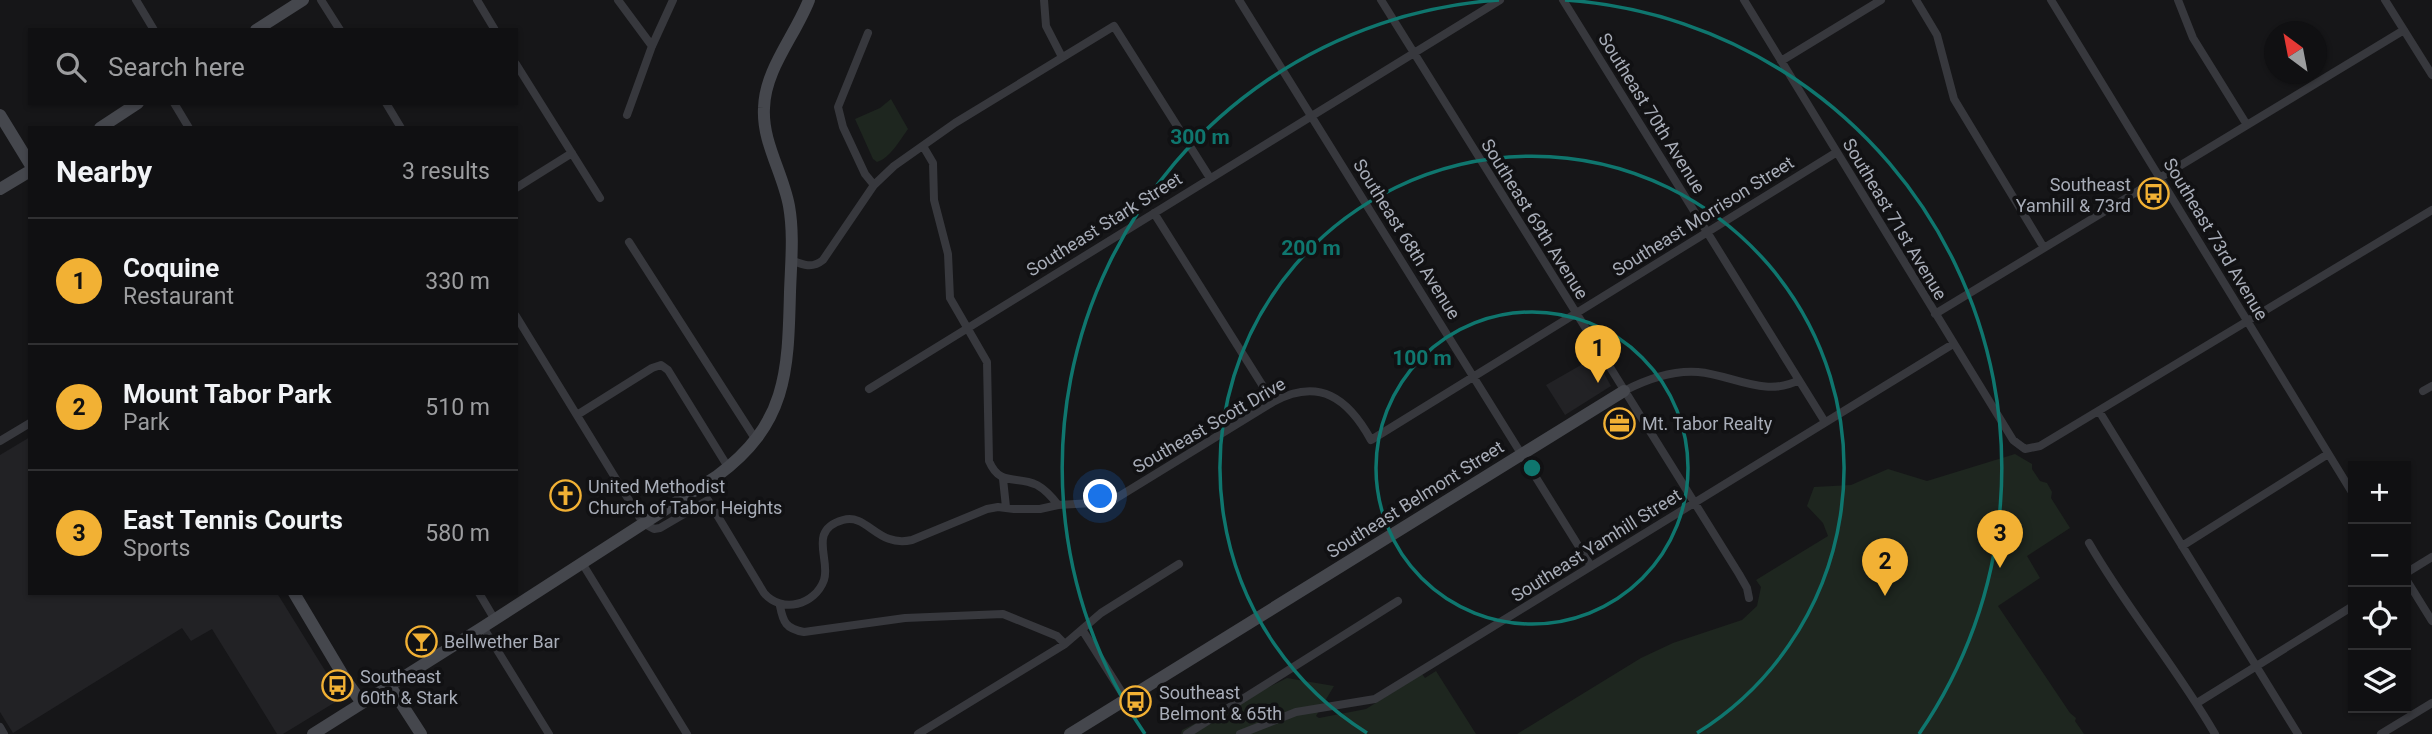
<!DOCTYPE html>
<meta charset="utf-8">
<style>
body{margin:0;font-family:Roboto,sans-serif;background:#1e1e20;color:#f1f3f6}
.controls{position:absolute;right:21px;bottom:21px;display:grid;overflow:hidden;border-radius:0px;box-shadow:0 2px 5px #0004}
.controls button{width:63px;height:63px;display:grid;place-items:center;padding:0;border:0;border-bottom:2px solid #303032;background:#101012;color:#f1f3f6;font:35px sans-serif}
.compass{position:absolute;left:2264px;top:21px;width:63px;height:63px;border-radius:50%;background:#101012;box-shadow:0 2px 5px #0004;rotate:328deg}
.you{position:absolute;left:1101px;top:497px;width:24px;height:24px;margin:-18px;border:5px solid #fff;border-radius:50%;background:#1a73e8;box-shadow:0 0 0 10px #1a73e833}
.badge{display:grid;place-items:center;width:46px;height:46px;border-radius:50%;background:#f2b134;color:#111;font-size:23px;font-weight:700}
.pin{position:absolute;translate:-50% -58px;filter:drop-shadow(0 2px 4px #0008)}
.pin::after{content:'';position:absolute;top:37px;width:24px;height:21px;background:inherit;clip-path:polygon(0 0,100% 0,50% 100%)}
.list{margin:0;padding:0;list-style:none}
h2{display:flex;justify-content:space-between;align-items:center;height:91px;margin:0;padding:0 28px;font-size:30px}
h2 small{font-size:23px;font-weight:400;color:#9c9d9f}
.list li{display:grid;grid-template-columns:46px 1fr auto;gap:21px;align-items:center;box-sizing:border-box;height:126px;padding:0 28px;border-top:2px solid #303032}
.list b{display:block;font-size:26px;white-space:nowrap}
.list p{margin:0;font-size:23px;white-space:nowrap;color:#9c9d9f}
.list em{font-size:23px;font-style:normal;color:#9c9d9f}
.icon{flex:none;width:38px;height:38px;fill:none;stroke:currentColor;stroke-width:2;stroke-linecap:round;stroke-linejoin:round}
.map{position:relative;flex:none;width:2432px;height:734px;overflow:hidden}
.search{position:absolute;background:#101012;box-shadow:0 2px 5px #0004;left:28px;top:28px;width:490px;height:77px;display:flex;align-items:center;gap:18px;box-sizing:border-box;padding:0 24px;border-radius:0px;color:#9c9d9f;font-size:26px}
.panel{position:absolute;background:#101012;box-shadow:0 2px 5px #0004;left:28px;top:126px;width:490px;height:469px;border-radius:0px}
.map>svg:first-child{display:block}
.built{fill:#222225}
.green{fill:#1e261f}
.lines{fill:none;stroke-linecap:round;stroke-linejoin:round}
.street{stroke:#37383d;stroke-width:8}
.secondary{stroke:#45474d;stroke-width:12}
.ring{fill:none;stroke:#0f766e;stroke-width:3.5}
.labels{text-anchor:middle;dominant-baseline:central;stroke-width:7;stroke-linejoin:round;paint-order:stroke}
.street-label{font-size:18px;fill:#a8adb8;stroke:#111113}
.poi-label{font-size:18px;fill:#a8adb8;stroke:#111113;text-anchor:start}
.centre{fill:#0f766e;stroke:#111113;stroke-width:3.5}
.ring-label{font-size:21px;text-anchor:middle;font-weight:bold;fill:#0f766e;stroke:#111113;stroke-width:7;stroke-linejoin:round;paint-order:stroke}
</style>
<div class="map">
<svg width="2432" height="734" viewBox="0 0 2432 734">
<rect width="100%" height="100%" fill="#161618"/>
<!-- built -->
<path class="built" d="M1595,357L1611,386L1565,415L1546,385Z
M30,437V593H277L342,698L283,734H277L212,629L191,641L182,628L13,733L0,712V455Z"/>
<!-- green -->
<path class="green" d="M891,99L908,129C900,140 890,158 877,162L873,159L855,119L880,108Z
M2015,454L2032,464V469L2040,481L2047,483L2052,492L2051,498L2070,528L2027,556L2040,578L1998,606L2070,713L2076,718L2075,721L2084,734H1517L1641,658L1673,643L1742,620L1757,606L1761,587L1756,580L1828,536L1823,523L1807,506L1814,487L1851,485L1888,469L1927,481Z
M1436,671L1476,734H1181L1182,730L1287,678L1334,686L1316,716L1319,718L1366,709L1422,674L1425,678Z"/>
<g class="lines">
<!-- street -->
<path class="street" d="M136,0L154,30
M321,0L340,30
M477,0L495,30
M618,0L652,46
M1044,0L1046,26L1062,57
M1239,0L1591,566
M1381,0L1739,574L1747,588L1749,598
M1563,0L1825,422
M1744,0L2013,440L2025,449L2040,446L2432,210
M1916,0L1937,35L1954,99L2044,248
M2051,0L2353,494
M2178,0L2193,38L2247,125
M2385,0L2432,75
M868,33L838,107L843,127L865,174L874,185
M1781,61L1881,0
M516,64L600,198
M174,103L189,128
M386,103L401,128
M627,115L652,46L673,0
M923,146L933,163L934,200L948,254L950,298L987,362L989,461C1000,487 1016,475 1037,485C1046,490 1052,497 1058,505
M516,188L572,153
M1154,213L1273,402
M629,242L756,440
M791,260C803,265 812,269 823,260L874,185L894,166L955,123L1114,26L1210,178
M1935,314L2404,30
M516,316L643,523L654,529L660,528L708,500L764,593C782,614 815,605 824,580C831,560 807,530 843,520C868,513 877,548 912,540L987,509L998,507L1014,509H1040L1058,505L1110,502L1273,402C1319,377 1348,398 1371,440L1837,152
M869,389L1500,0
M1624,391C1647,379 1672,370 1698,372C1733,375 1765,398 1799,380
M2423,391L2432,386
M2099,411L2298,734
M577,415L652,368L661,365L668,370L728,467
M0,441L30,423
M1003,479L1006,507
M2089,543C2127,609 2177,668 2215,734
M2182,546L2328,454
M582,563L687,734
M2406,573L2432,557
M2406,579L2432,621
M479,593L495,620
M780,606C783,622 786,629 804,632L905,618L1003,614L1057,636L1065,644
M483,627L549,734
M1083,631L1126,699
M2197,703L2353,606
M0,727L4,734
M918,734L1065,644L1101,613L1179,564
M1187,734L1398,601
M1240,734L1296,712L1375,699L1953,344
M2381,734L2432,703"/>
<!-- secondary -->
<path class="secondary" d="M256,30L303,0
M0,115L30,164
M100,128L138,103
M0,189L30,171
M294,593L347,682L362,703
M390,686L421,734
M313,734L483,627L717,476C787,424 788,373 790,292C791,263 794,234 789,206C783,173 762,142 764,108C765,69 795,36 809,0
M1070,734L1624,391"/>
</g>
<!-- distance rings -->
<g class="ring">
<circle cx="1532" cy="468" r="156"/>
<path d="M1367 733A312 312 0 1 1 1697 733"/>
<path d="M1145 734A469 469 0 0 1 1499 0M1565 0A469 469 0 0 1 1919 734"/>
</g>
<!-- icons -->
<defs>
<symbol id="bus-ring" viewBox="-11 -11 22 22"><circle r="9.5" fill="#111113" stroke="#f2b134" stroke-width="1.5"/><path d="M-5-6H5V4H4V6H2V4H-2V6H-4V4H-5ZM-3.5-4V0h7V-4ZM-3.5 1.2v1.5H-2V1.2ZM2 1.2v1.5H3.5V1.2Z" fill="#f2b134"/></symbol>
<symbol id="office-ring" viewBox="-11 -11 22 22"><circle r="9.5" fill="#111113" stroke="#f2b134" stroke-width="1.5"/><path d="M-6-3h4V-5.5h4V-3h4V5H-6ZM-1-4.5V-3h2v-1.5ZM-6 0V1H6V0Z" fill="#f2b134"/></symbol>
<symbol id="church-ring" viewBox="-11 -11 22 22"><circle r="9.5" fill="#111113" stroke="#f2b134" stroke-width="1.5"/><path d="M-1.2-6h2.4v3.5h3.3v2.4h-3.3V6h-2.4V-.1h-3.3v-2.4h3.3Z" fill="#f2b134"/></symbol>
<symbol id="bar-ring" viewBox="-11 -11 22 22"><circle r="9.5" fill="#111113" stroke="#f2b134" stroke-width="1.5"/><path d="M-6-5H6L.8 .8V4.5H3.5V6h-7V4.5H-.8V.8Z" fill="#f2b134"/></symbol>
</defs>
<g fill-rule="evenodd">
<use href="#bus-ring" x="2136" y="176" width="35" height="35"/>
<use href="#office-ring" x="1602" y="406" width="35" height="35"/>
<use href="#church-ring" x="548" y="478" width="35" height="35"/>
<use href="#bar-ring" x="404" y="624" width="35" height="35"/>
<use href="#bus-ring" x="320" y="668" width="35" height="35"/>
<use href="#bus-ring" x="1118" y="684" width="35" height="35"/>
</g>
<g class="labels">
<!-- street labels -->
<g class="street-label">
<text transform="translate(1652 113) rotate(58)">Southeast 70th Avenue</text>
<text transform="translate(1703 216) rotate(-32)">Southeast Morrison Street</text>
<text transform="translate(1535 219) rotate(58)">Southeast 69th Avenue</text>
<text transform="translate(1895 219) rotate(59)">Southeast 71st Avenue</text>
<text transform="translate(1104 224) rotate(-32)">Southeast Stark Street</text>
<text transform="translate(1407 239) rotate(58)">Southeast 68th Avenue</text>
<text transform="translate(2216 239) rotate(59)">Southeast 73rd Avenue</text>
<text transform="translate(1209 425) rotate(-30)">Southeast Scott Drive</text>
<text transform="translate(1415 499) rotate(-32)">Southeast Belmont Street</text>
<text transform="translate(1596 545) rotate(-32)">Southeast Yamhill Street</text>
</g>
<!-- poi labels -->
<g class="poi-label">
<text x="2131" y="184" text-anchor="end">Southeast<tspan x="2131" dy="21">Yamhill &amp; 73rd</tspan></text>
<text x="1642" y="423">Mt. Tabor Realty</text>
<text x="588" y="486">United Methodist<tspan x="588" dy="21">Church of Tabor Heights</tspan></text>
<text x="444" y="641">Bellwether Bar</text>
<text x="360" y="676">Southeast<tspan x="360" dy="21">60th &amp; Stark</tspan></text>
<text x="1159" y="692">Southeast<tspan x="1159" dy="21">Belmont &amp; 65th</tspan></text>
</g>
</g>
<circle cx="1532" cy="468" r="10" class="centre"/>
<g class="ring-label">
<text x="1200" y="144">300 m</text>
<text x="1311" y="255">200 m</text>
<text x="1422" y="365">100 m</text>
</g>
</svg>
<div class="controls">
<button>+</button>
<button>−</button>
<button><svg class="icon" aria-label="locate" viewBox="0 0 24 24"><circle cx="12" cy="12" r="6"/><path d="M12 2v4M12 18v4M2 12h4M18 12h4"/></svg></button>
<button><svg class="icon" aria-label="layers" viewBox="0 0 24 24"><path d="M12 4l9 5-9 5-9-5zM3 14l9 5 9-5"/></svg></button>
</div>
<svg class="compass" viewBox="-18 -18 36 36"><path d="M0-13l5 13h-10z" fill="#e53935"/><path d="M0 13l5-13h-10z" fill="#9c9d9f"/></svg>
<div class="you"></div>
<div class="pin badge" style="left:1598px;top:383px">1</div>
<div class="pin badge" style="left:1885px;top:596px">2</div>
<div class="pin badge" style="left:2000px;top:568px">3</div>
<div class="search"><svg class="icon" aria-label="search" viewBox="0 0 24 24"><circle cx="10" cy="10" r="6"/><path d="M15 15l6 6"/></svg>Search here</div>
<section class="panel">
<h2>Nearby<small>3 results</small></h2>
<ul class="list">
<li><span class="badge">1</span><div><b>Coquine</b><p>Restaurant</p></div><em>330 m</em></li>
<li><span class="badge">2</span><div><b>Mount Tabor Park</b><p>Park</p></div><em>510 m</em></li>
<li><span class="badge">3</span><div><b>East Tennis Courts</b><p>Sports</p></div><em>580 m</em></li>
</ul>
</section>
</div>
